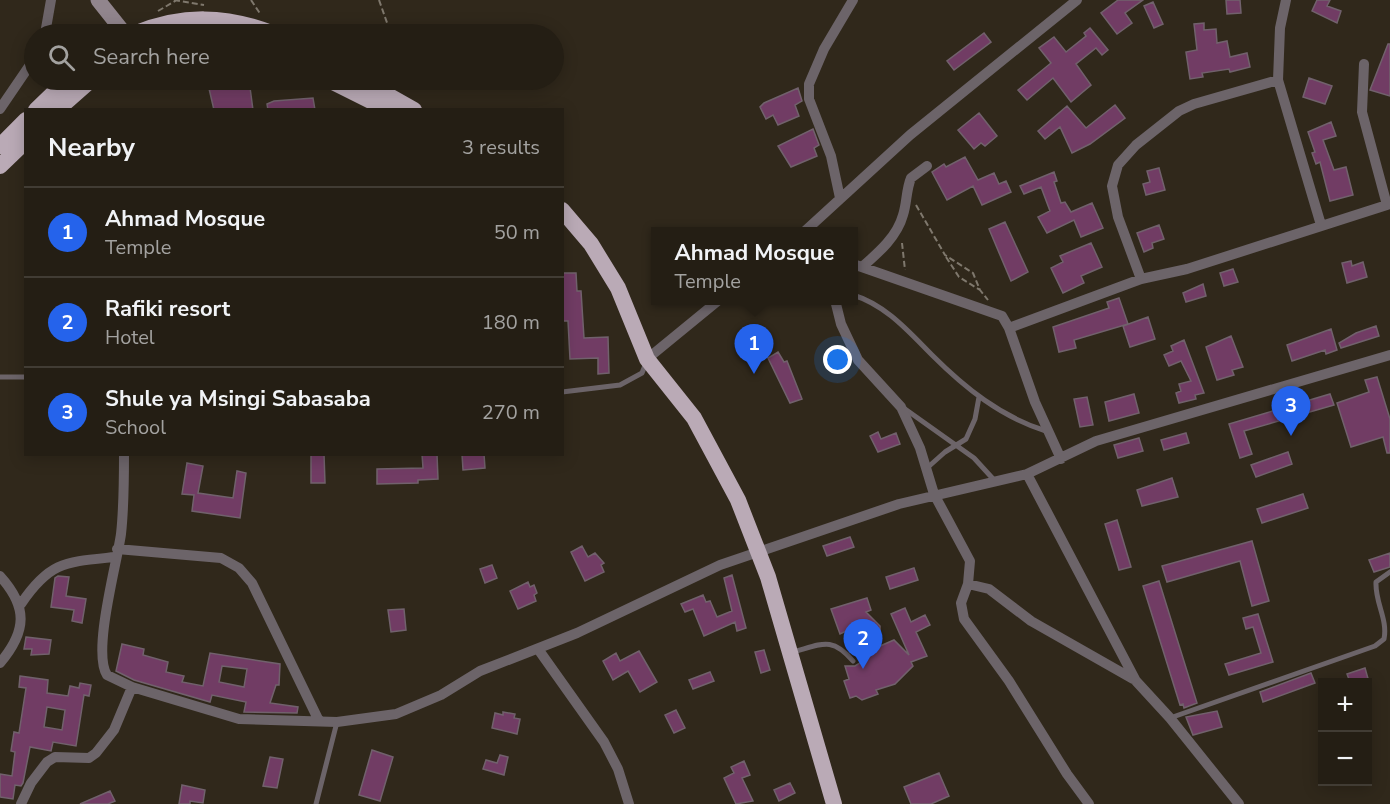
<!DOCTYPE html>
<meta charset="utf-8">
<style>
body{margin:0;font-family:"Nunito Sans",sans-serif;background:#2c271d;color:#f1f3f6}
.controls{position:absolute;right:18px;bottom:18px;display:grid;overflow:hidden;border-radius:0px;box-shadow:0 3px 15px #0003}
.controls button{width:54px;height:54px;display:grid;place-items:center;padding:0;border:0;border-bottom:2px solid #413c34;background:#241e14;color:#f1f3f6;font:30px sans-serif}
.you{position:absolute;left:838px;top:360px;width:21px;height:21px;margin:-15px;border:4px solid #fff;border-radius:50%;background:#1a73e8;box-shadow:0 0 0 9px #1a73e833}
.badge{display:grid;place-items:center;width:39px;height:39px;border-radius:50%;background:#2563eb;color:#fff;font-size:20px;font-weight:700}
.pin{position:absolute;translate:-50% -50px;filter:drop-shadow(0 2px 3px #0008)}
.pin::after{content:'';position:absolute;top:32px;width:21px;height:18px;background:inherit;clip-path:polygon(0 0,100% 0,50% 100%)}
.popup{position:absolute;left:651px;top:227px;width:207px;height:78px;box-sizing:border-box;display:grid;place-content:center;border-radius:0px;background:#241e14;filter:drop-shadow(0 2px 4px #0005);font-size:20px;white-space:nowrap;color:#a3a2a0}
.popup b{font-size:22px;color:#f1f3f6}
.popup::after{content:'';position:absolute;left:50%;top:100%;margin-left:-12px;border:12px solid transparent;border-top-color:#241e14}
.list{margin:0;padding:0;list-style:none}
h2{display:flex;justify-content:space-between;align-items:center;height:78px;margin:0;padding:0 24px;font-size:26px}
h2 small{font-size:20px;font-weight:400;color:#a3a2a0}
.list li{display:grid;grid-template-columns:39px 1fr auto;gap:18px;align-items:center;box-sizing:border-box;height:90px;padding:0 24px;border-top:2px solid #413c34}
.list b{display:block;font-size:22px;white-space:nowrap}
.list p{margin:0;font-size:20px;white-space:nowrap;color:#a3a2a0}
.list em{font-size:20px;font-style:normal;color:#a3a2a0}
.icon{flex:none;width:33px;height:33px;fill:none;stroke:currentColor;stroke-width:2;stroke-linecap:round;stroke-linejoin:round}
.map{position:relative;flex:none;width:1390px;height:804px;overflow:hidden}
.search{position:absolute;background:#241e14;box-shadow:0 3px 15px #0003;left:24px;top:24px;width:540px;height:66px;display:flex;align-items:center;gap:15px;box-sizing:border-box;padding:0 21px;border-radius:33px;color:#a3a2a0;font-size:22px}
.panel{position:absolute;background:#241e14;box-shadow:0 3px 15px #0003;left:24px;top:108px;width:540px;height:348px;border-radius:0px}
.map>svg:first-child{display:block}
.building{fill:#713c64;stroke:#71616c;stroke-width:1.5;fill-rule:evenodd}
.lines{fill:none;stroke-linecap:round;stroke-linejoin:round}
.path{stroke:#7f786d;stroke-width:2;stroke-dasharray:6 3;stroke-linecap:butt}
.service{stroke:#6c6469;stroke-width:5}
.minor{stroke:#6c6469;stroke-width:10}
.secondary{stroke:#91858d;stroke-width:15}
.trunk{stroke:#baaab6;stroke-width:16}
</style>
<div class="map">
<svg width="1390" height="804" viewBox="0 0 1390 804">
<rect width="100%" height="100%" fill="#30281b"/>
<!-- building -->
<path class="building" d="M1118,0H1143L1125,13L1132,23L1117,34L1101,13Z
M1226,0H1240L1241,13L1227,14Z
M1317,0H1330L1327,6L1341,11L1337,23L1312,11Z
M1153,2L1163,24L1154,28L1144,6Z
M1204,23V30L1216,29L1217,43L1227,41L1230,57L1247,53L1250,67L1230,72L1229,69L1202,73L1203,77L1190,79L1186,52L1197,50L1194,24Z
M1090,28L1108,50L1102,55L1096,48L1076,64L1091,85L1071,102L1053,78L1027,100L1018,90L1051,63L1039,48L1054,37L1066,52L1086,36L1084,33Z
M984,33L991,42L954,70L947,61Z
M1388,44H1390V96L1370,90Z
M1309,78L1332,86L1325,104L1303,97Z
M207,80H249L253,110H214Z
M798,88L802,101L795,105L799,116L778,125L773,115L766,119L760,107L764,103Z
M313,98L315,110H268L267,104L274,101Z
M1115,105L1125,118L1090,144L1072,153L1060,127L1045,139L1038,131L1067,106L1086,128Z
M979,113L997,136L985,146L981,143L974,149L958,130Z
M1331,122L1336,136L1323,140L1334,170L1346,167L1353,195L1330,201L1320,162L1316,164L1312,153L1315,152L1308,132Z
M813,129L819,145L814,148L817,156L791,167L778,146Z
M965,157L978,180L994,173L999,184L1006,181L1011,192L982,205L973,186L947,200L932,172L944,164L946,167Z
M1159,168L1165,190L1146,195L1143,184L1150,182L1147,171Z
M1054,172L1057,181L1054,182L1061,203L1065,202L1071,212L1092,203L1103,228L1081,237L1074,220L1047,233L1038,217L1050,211L1041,187L1024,194L1020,186Z
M1005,222L1028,272L1011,281L989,229Z
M1159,225L1164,239L1152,243L1153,248L1144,252L1137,233Z
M1091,243L1102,267L1081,276L1084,283L1063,293L1051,268L1063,262L1060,256Z
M1351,261L1352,266L1363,262L1367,277L1347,283L1342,263Z
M1233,269L1238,282L1224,286L1220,273Z
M562,273H576L577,291H581L584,338L608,337L609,373L598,374V358L570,359L568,321H562Z
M1203,284L1206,296L1186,302L1183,293Z
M1119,298L1128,324L1074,340L1076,348L1059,352L1053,327L1109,308L1107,302Z
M1148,317L1155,339L1130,347L1123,326Z
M1376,326L1379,336L1341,348L1339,343L1356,333Z
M1331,329L1337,350L1326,354L1325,350L1292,361L1287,345Z
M1231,336L1243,367L1232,370L1234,375L1217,380L1206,347Z
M1184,340L1204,393L1195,395L1196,399L1179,403L1176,393L1181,391L1179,384L1191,381L1181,361L1169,366L1164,355L1173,351L1171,346Z
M778,352L784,362L787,361L802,399L790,403L768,358Z
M1377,377L1390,419V453H1387L1383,437L1351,447L1337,403L1369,392L1365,380Z
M1134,394L1139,413L1109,421L1105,402Z
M1330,394L1334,405L1244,431L1252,454L1240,458L1229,424Z
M1087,397L1093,425L1080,427L1074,399Z
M878,432L881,439L896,433L900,444L878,452L870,436Z
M1186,433L1189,443L1164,450L1161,440Z
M1139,438L1143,451L1118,458L1114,445Z
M1288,452L1292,464L1256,477L1251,465Z
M311,454H324L325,483H311Z
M422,454H437L438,479L418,480V483L377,484V469L423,468Z
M462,454H484L485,468L463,470Z
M187,463L203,466L198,493L233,498L237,471L246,473L240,518L192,511L194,495L182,494Z
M1172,478L1178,497L1142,506L1137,490Z
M1303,494L1308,508L1262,523L1257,509Z
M1117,520L1131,567L1119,570L1105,524Z
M850,537L854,547L827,556L823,546Z
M1252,541L1269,601L1252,606L1240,561L1167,582L1162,566Z
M582,546L588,557L595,553L604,563L601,565L604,572L585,581L571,552Z
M1390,553V567L1374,572L1369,560Z
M492,565L497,578L485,583L480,569Z
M914,568L918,580L890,589L886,577Z
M732,575L746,628L737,631L735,622L704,636L693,609L685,612L681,604L703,595L706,602L710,601L717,617L732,611L724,578Z
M58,576L69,577L66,596L86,599L82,623L72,621L74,610L51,607L55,578Z
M1159,581L1197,703L1184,708L1183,704L1180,705L1143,586Z
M528,582L530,587L534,585L537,593L534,595L536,601L518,609L510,591Z
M867,598L871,610L866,612L880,626V646L894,640L909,655L891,614L905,608L911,622L925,615L930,625L916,632L927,656L911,662L913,666L895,684L876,690L878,694L862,700L856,696L850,698L844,681L849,679L845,666H855L868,658L870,644L858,637L855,627L840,634L831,609Z
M404,609L406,630L391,632L388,610Z
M1258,614L1273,662L1229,675L1225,664L1261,653L1253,627L1246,629L1243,618Z
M26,637L51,640L49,654L31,655L32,649H24Z
M122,644L144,649L143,655L168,662L166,672L184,676L182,682L203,686L210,653L280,664L279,685H276L270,703L298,707L297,713L244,712L246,702L212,695L210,702L134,680L116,671ZM222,666L247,669L244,687L219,682Z
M764,650L770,670L761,673L755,652Z
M639,651L657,682L640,692L628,671L613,680L603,661L616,653L620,661Z
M1365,668L1369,682H1350L1347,674Z
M710,672L714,681L693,689L689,680Z
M1311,673L1315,683L1263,702L1260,692Z
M20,676L48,680L47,693L68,696L70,686L79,688L80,683L91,685L89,696L84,695L76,746L53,742L51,751L30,747L23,783L21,786L15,785L13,799L0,797V774L12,776L15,752L11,751L14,732L19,733L26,688L19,687ZM47,707L65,710L62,730L44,727Z
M676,710L685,728L674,733L665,715Z
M1217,711L1222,727L1193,735L1186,717Z
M503,712L515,714L514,718L520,719L517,734L492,728L495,713L503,715Z
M372,750L393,757L380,801L359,795Z
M500,755L508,757L504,775L483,769L486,760L497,763Z
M270,757L283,759L277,788L263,786Z
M744,761L750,775L742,778L753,801L736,804L724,778L734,773L731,767Z
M939,773L949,796L931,804H911L904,787Z
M790,783L795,793L779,801L774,790Z
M182,785L205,790L203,803L190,801V804H179Z
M110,791L115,801L108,804H80Z"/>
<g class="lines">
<!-- path -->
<path class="path" d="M174,0L204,5
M251,0L261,15
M379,0L391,34
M158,11L177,0
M287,29L298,34
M402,89L403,80
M916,205L945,255L973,273L980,290L988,300
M902,243L905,270
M946,257L959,277L980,290"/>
<!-- service -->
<path class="service" d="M853,295C886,305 909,332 932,355C965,388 1001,417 1046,431
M0,377H26
M562,392L620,385L642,373L646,363
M905,409L974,458L995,481
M927,468L945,452L966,439L975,419L979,397
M793,652C822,644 832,636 853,661
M1170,718L1375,646L1384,639C1388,619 1375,603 1376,582L1390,572
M316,804L337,722"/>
<!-- minor -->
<path class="minor" d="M1286,0L1280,28L1278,80L1321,225
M45,34L51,0
M1364,64L1362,112L1387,205
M0,109L34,59
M840,198L831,156L809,99V84L824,49L853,0
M804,232L910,135L1077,0
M853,264L1002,316L1009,328L1035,402L1061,459
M862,267C878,253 897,237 903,215C907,203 906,190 911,178L927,166
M1141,279L1118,217L1112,186L1118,165L1136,145L1179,111L1194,104L1278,80
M835,300L841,324L858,360L901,407L920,448L934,494L970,561L968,584L961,603L964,619L1009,681L1067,774L1089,804
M1009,328L1141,279L1187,269L1390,204
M647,359L719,300
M124,454C124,481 124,507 121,534C117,563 92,652 107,675L132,687L239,719L337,722L396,714L441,695L480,671L577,633L720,565L899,504L1027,474L1096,441L1390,355
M1027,474L1136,681L1170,718L1239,804
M117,549L221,558L239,568L252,583L319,721
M0,576C28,607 27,631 0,663
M968,584L989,589L1031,621L1133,679
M21,604C50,561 66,562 115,557
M538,649L604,742L618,769L629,804
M21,804L31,783L47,762L55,757L89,758L96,753L114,730L132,687"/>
<!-- secondary -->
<path class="secondary" d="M98,0L125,34"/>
<!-- trunk -->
<path class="trunk" d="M134,34C182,14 226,15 274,34
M174,34L190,31L234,34
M329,80L389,110
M361,80L414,110
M36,110L67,80
M57,110L91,80
M0,146L26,120
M0,166L26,141
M562,210L591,244L618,288L647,359L694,418L738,500L768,577L834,804"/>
</g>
</svg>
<div class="controls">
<button>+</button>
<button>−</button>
</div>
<div class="you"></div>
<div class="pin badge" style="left:754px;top:374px">1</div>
<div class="popup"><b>Ahmad Mosque</b>Temple</div>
<div class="pin badge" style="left:863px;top:669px">2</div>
<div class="pin badge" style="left:1291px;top:436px">3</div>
<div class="search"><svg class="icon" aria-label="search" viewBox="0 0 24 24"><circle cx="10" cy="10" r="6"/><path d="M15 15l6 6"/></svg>Search here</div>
<section class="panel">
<h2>Nearby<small>3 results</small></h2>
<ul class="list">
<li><span class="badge">1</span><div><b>Ahmad Mosque</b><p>Temple</p></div><em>50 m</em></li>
<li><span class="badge">2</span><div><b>Rafiki resort</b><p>Hotel</p></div><em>180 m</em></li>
<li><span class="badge">3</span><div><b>Shule ya Msingi Sabasaba</b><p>School</p></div><em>270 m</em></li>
</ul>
</section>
</div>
